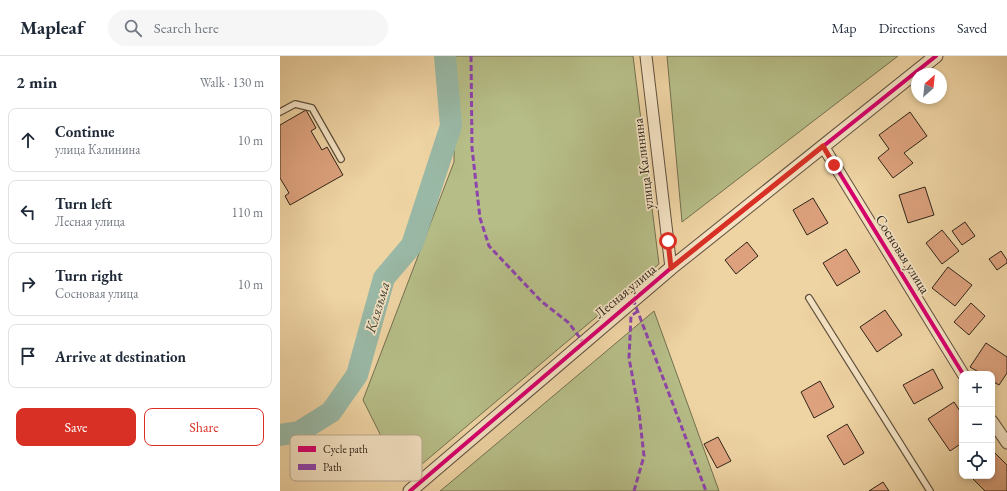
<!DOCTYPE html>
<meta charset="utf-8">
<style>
body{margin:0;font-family:"EB Garamond",serif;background:#f6f6f7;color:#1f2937}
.controls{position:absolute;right:12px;bottom:12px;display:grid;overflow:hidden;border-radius:8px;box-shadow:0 2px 6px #0003}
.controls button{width:36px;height:36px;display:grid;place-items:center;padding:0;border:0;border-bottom:1px solid #e0e1e3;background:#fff;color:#1f2937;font:20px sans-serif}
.compass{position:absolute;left:631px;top:12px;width:36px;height:36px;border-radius:50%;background:#fff;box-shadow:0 2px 6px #0003;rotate:27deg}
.stop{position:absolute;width:12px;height:12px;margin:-9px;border:3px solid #d93025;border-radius:50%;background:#fff}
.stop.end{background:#d93025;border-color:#fff;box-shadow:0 1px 4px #0008}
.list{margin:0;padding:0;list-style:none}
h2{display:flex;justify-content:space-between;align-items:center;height:52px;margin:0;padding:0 16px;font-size:17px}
h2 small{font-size:13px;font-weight:400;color:#747a83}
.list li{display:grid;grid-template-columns:26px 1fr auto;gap:12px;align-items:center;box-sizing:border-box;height:64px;margin:0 8px 8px;padding:0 8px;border:1px solid #e0e1e3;border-radius:8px}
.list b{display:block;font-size:15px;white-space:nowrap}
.list p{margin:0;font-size:13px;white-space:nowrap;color:#747a83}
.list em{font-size:13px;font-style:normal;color:#747a83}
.actions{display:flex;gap:8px;padding:12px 16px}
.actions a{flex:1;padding:9px 0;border:1px solid #d93025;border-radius:8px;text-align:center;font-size:14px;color:#d93025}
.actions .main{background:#d93025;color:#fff}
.icon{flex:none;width:22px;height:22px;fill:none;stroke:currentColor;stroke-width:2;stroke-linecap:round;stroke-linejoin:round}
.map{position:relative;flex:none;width:727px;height:435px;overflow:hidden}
header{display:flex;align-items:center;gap:24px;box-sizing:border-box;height:56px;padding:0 20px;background:#fff;border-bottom:1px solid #e0e1e3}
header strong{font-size:19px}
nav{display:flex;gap:22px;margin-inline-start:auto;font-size:14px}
.search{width:280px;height:36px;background:#f6f6f7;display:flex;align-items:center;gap:10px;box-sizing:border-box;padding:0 14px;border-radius:22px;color:#747a83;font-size:15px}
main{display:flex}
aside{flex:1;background:#fff}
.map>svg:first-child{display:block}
.green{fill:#b6bd87;stroke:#727050}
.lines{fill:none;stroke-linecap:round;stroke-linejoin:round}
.river{stroke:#99b8a5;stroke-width:22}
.building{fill:#dda27d;stroke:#2f2419}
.service-casing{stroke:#5f503c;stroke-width:8}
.minor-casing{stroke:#5f503c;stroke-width:13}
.tertiary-casing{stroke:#5f503c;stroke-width:15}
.service{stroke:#f4e2c3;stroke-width:5.5}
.minor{stroke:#f4e2c3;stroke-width:11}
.tertiary{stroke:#f4e2c3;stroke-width:13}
.quiet{stroke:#8e44ad;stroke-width:3;stroke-dasharray:6 3;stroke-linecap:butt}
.cycleway-casing{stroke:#f4e2c3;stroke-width:6}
.cycleway{stroke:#d6006c;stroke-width:4}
.route{stroke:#d93025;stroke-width:5}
.labels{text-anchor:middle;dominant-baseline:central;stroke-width:3.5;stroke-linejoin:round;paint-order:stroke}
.street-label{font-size:14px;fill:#2f2419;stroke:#f4e2c3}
.water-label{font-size:15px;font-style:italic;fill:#4a493c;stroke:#f4e2c3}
.key{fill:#f4e2c3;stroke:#b9a990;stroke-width:1}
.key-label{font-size:11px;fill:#2f2419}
</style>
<header>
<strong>Mapleaf</strong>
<div class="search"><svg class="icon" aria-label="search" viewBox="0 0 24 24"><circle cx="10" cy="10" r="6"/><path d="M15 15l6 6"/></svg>Search here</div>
<nav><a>Map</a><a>Directions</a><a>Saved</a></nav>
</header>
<main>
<aside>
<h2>2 min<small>Walk · 130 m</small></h2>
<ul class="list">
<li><svg class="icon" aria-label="ahead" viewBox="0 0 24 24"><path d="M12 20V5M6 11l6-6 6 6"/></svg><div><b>Continue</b><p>улица Калинина</p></div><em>10 m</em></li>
<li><svg class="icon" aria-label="left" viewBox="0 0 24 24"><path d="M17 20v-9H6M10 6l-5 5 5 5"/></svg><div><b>Turn left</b><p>Лесная улица</p></div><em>110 m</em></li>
<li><svg class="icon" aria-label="right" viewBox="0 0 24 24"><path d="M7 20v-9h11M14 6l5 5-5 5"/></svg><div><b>Turn right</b><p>Сосновая улица</p></div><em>10 m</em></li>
<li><svg class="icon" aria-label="arrive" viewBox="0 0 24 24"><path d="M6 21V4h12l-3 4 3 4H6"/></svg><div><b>Arrive at destination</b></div></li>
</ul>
<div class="actions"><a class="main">Save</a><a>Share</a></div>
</aside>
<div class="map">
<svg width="727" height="435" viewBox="0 0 727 435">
<rect width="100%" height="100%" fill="#eed3a3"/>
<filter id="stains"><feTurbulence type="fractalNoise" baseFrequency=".005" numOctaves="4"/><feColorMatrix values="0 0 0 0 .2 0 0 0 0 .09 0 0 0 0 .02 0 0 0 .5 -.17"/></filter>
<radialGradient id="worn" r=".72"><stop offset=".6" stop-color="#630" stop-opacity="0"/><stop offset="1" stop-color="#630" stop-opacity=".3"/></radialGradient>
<!-- green -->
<path class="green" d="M175,0H353L379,208L123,424L83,344L174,106Z
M387,0H618L402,166Z
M374,255L439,435H160L171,426Z"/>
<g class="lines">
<!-- river -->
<path class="river" d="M0,379L19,376L51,356L77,319L104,222L132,189L171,70L165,0"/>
</g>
<!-- building -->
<path class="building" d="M26,54L36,72L31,75L42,94L47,91L63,119L10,149L5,140L9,137L0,122V69Z
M630,56L647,80L624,97L633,107L613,122L598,102L609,93L599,79Z
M645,131L654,159L628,167L619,139Z
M533,142L548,167L527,179L513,154Z
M685,166L695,180L682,189L672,175Z
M662,174L679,195L662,208L646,187Z
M467,186L478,200L456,218L445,204Z
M566,193L580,216L557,230L543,207Z
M721,195L727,204V207L717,214L709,203Z
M668,211L692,229L675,250L652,232Z
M691,247L705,260L689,279L674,266Z
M605,254L622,279L597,296L580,271Z
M706,287L727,301V317L719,329L712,325V318H702L690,311Z
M653,313L663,332L634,348L623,329Z
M540,325L554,351L534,362L521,336Z
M674,346L682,358V387L670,395L648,363Z
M567,368L584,397L564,409L547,380Z
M438,381L451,405L437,412L424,388Z
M714,396L727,409V435H705L690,420H712V398Z
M603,426L609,435H589Z"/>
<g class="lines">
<defs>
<path id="service" d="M0,56L15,48L32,52L61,103
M529,242L650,435"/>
<path id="minor" d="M366,0L391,212
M543,90L683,318
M712,365L727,387"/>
<path id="tertiary" d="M130,435L391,212L656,0"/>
</defs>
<!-- service casing -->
<use href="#service" class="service-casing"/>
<!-- minor casing -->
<use href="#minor" class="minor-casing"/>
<!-- tertiary casing -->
<use href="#tertiary" class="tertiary-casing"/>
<!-- service -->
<use href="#service" class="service"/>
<!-- minor -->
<use href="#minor" class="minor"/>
<!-- tertiary -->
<use href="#tertiary" class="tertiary"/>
<!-- quiet -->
<path class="quiet" d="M191,0L192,92L200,162L209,190L261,245L289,267L303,286
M353,243L426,435
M354,435L364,400L359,356L349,302L351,260L358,255"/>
<defs>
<path id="cycleway" d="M543,90L683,318
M130,435L391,212L656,0"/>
</defs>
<!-- cycleway casing -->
<use href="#cycleway" class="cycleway-casing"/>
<!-- cycleway -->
<use href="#cycleway" class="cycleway"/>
</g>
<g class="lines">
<!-- route -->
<path class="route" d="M388,185L391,212L543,90L554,109"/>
</g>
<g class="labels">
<!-- street labels -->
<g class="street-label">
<text transform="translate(363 108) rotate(-97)">улица Калинина</text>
<text transform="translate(623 198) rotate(58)">Сосновая улица</text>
<text transform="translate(345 235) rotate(-40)">Лесная улица</text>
</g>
<!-- water labels -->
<g class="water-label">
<text transform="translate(97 251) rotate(-73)">Клязьма</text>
</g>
</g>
<!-- legend -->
<rect x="10" y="379" width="132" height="46" rx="6" class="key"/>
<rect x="18" y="390" width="18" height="6" fill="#d6006c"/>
<rect x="18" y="408" width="18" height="6" fill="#8e44ad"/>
<g class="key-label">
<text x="43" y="397">Cycle path</text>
<text x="43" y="415">Path</text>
</g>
<rect width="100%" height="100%" filter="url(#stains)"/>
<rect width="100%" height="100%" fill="url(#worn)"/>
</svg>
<div class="controls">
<button>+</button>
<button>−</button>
<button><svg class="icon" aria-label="locate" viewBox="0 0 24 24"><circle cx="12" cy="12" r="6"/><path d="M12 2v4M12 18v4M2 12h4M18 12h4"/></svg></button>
</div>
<svg class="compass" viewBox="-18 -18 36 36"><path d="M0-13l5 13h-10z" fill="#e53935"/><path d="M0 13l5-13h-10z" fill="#747a83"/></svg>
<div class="stop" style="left:388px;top:185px"></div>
<div class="stop end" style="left:554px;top:109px"></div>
</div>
</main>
